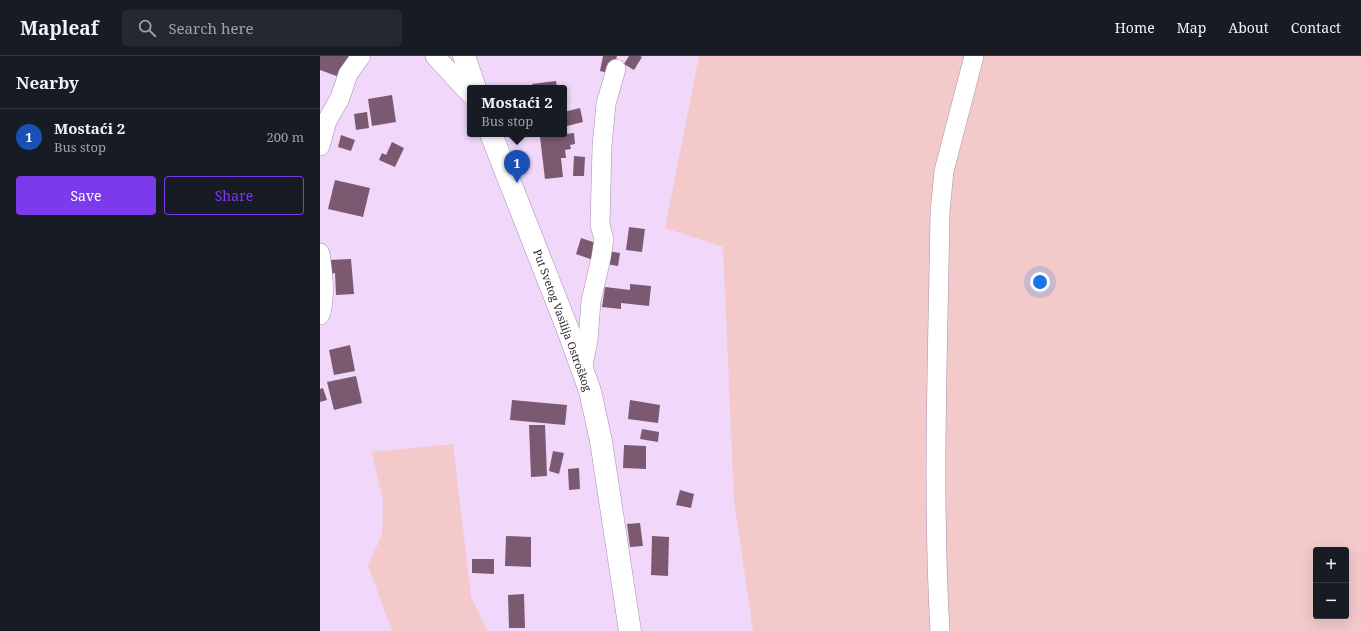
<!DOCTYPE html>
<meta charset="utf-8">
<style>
body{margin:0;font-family:"Noto Serif",serif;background:#242831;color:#f1f3f6}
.controls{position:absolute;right:12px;bottom:12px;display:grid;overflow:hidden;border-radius:4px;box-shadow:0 4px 16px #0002}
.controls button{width:36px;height:36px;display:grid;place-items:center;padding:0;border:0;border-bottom:1px solid #363941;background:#171b24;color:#f1f3f6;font:20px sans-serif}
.you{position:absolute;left:720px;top:226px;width:14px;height:14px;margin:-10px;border:3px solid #fff;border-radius:50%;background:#1a73e8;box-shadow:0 0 0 6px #1a73e833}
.badge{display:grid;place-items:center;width:26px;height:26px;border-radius:50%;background:#7c3aed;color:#fff;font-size:13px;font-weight:700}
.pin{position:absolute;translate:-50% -33px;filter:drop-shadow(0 1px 2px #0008)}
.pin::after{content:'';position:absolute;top:21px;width:14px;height:12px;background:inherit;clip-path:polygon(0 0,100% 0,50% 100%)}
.popup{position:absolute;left:147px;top:29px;width:100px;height:52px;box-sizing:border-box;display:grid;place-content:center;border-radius:4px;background:#171b24;filter:drop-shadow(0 1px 3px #0005);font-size:13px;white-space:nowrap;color:#9ea1a6}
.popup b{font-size:15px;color:#f1f3f6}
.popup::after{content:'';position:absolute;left:50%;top:100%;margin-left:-8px;border:8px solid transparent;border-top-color:#171b24}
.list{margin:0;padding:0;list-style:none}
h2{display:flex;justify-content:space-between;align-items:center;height:52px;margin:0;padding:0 16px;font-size:17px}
h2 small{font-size:13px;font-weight:400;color:#9ea1a6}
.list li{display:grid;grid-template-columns:26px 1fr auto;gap:12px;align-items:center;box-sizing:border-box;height:56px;padding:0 16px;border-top:1px solid #363941}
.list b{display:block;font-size:15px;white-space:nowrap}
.list p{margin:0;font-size:13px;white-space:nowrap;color:#9ea1a6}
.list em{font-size:13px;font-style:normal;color:#9ea1a6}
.actions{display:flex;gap:8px;padding:12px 16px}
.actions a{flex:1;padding:9px 0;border:1px solid #7c3aed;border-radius:4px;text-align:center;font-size:14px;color:#7c3aed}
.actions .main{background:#7c3aed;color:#fff}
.icon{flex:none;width:22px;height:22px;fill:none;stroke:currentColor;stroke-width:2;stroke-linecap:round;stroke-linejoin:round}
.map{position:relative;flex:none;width:1041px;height:575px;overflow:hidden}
header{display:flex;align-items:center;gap:24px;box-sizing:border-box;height:56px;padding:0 20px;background:#171b24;border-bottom:1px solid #363941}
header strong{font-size:19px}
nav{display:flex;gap:22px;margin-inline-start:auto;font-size:14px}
.search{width:280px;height:36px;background:#242831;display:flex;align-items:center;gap:10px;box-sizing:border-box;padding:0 14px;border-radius:4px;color:#9ea1a6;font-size:15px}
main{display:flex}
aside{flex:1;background:#171b24}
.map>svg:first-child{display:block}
.green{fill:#f3c9ca;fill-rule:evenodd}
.building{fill:#7a5971}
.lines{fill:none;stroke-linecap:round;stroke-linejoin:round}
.street-casing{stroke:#a58dae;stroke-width:20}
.secondary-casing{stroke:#a58dae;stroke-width:23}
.street{stroke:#fff;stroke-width:19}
.secondary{stroke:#fff;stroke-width:22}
.labels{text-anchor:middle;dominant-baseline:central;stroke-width:4;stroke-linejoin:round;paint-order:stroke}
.street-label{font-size:11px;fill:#302734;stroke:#fff}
</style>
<header>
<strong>Mapleaf</strong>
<div class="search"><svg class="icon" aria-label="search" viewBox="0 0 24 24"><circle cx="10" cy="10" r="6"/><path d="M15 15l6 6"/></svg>Search here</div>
<nav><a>Home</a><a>Map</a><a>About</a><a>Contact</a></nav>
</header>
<main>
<aside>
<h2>Nearby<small></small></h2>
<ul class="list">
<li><span class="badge" style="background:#1a4fb4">1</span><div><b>Mostaći 2</b><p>Bus stop</p></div><em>200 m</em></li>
</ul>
<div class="actions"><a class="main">Save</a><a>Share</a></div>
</aside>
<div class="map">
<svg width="1041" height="575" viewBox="0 0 1041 575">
<rect width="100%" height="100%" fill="#f1d8fb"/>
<!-- green -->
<path class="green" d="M379,0H1041V575H433L414,445L403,191L345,172ZM996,494H1026V560H996Z
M133,388L151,540L167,575H72L48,510L62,478L63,446L52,396Z"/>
<!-- building -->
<path class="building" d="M0,0H30L22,22L0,14Z
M283,0H297L293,18L280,15Z
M309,0H320L322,1L314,14L304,8Z
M236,25L237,32H213L212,28Z
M72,39L76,66L52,70L48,43Z
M260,52L263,66L247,70L244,56Z
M47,56L49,72L36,74L34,58Z
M254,77L255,88L250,89L251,93L245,94L246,102H241L243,121L225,123L220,81Z
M21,79L35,84L31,95L18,91Z
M72,86L84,92L75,111L59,104L62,97L66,99Z
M254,100L265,101L264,120H253Z
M15,124L50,132L43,161L8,153Z
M309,171L325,173L322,196L306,194Z
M261,182L279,188L273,204L256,198Z
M288,195L300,197L298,210L286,208Z
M31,203L34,238L16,239L15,217L10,218L9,204Z
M310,228L331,230L329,250L301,247V253L282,251L285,231L310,234Z
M30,289L35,315L14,319L9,294Z
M36,320L42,347L14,354L7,326Z
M3,332L7,344L0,346V333Z
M192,344L247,349L245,369L190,364Z
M310,344L340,349L338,367L308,363Z
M209,369H225L227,420L211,421Z
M322,373L339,376L338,386L320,383Z
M304,389L326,390V413L303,412Z
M233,395L244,397L239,418L229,415Z
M259,412L260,433L249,434L248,413Z
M360,434L374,438L371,452L356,449Z
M320,467L323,490L310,491L307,468Z
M186,480L211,481V511L185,510Z
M332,480L349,481L348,520L331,519Z
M152,503H174V518L152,517Z
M204,538L205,572H189L188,539Z"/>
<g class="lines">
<defs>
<path id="street" d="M115,0L150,38
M0,90L7,65L20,42L28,18L41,0
M0,197C3,218 6,240 0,259
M262,313L268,285L271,245L281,202L284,183L280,169L282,90L286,48L296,13
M620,575C612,436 618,295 620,156L624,115L654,0"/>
<path id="secondary" d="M144,0L155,32
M171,78L248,274L270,335L281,385L310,575"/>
</defs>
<!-- street casing -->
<use href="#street" class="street-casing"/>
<!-- secondary casing -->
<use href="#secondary" class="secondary-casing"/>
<!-- street -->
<use href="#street" class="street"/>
<!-- secondary -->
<use href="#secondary" class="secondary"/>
</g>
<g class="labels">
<!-- street labels -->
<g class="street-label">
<text transform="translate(243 264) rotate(70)">Put Svetog Vasilija Ostroškog</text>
</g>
</g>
</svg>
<div class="controls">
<button>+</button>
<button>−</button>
</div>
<div class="you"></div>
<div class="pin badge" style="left:197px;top:127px;background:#1a4fb4">1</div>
<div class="popup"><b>Mostaći 2</b>Bus stop</div>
</div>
</main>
